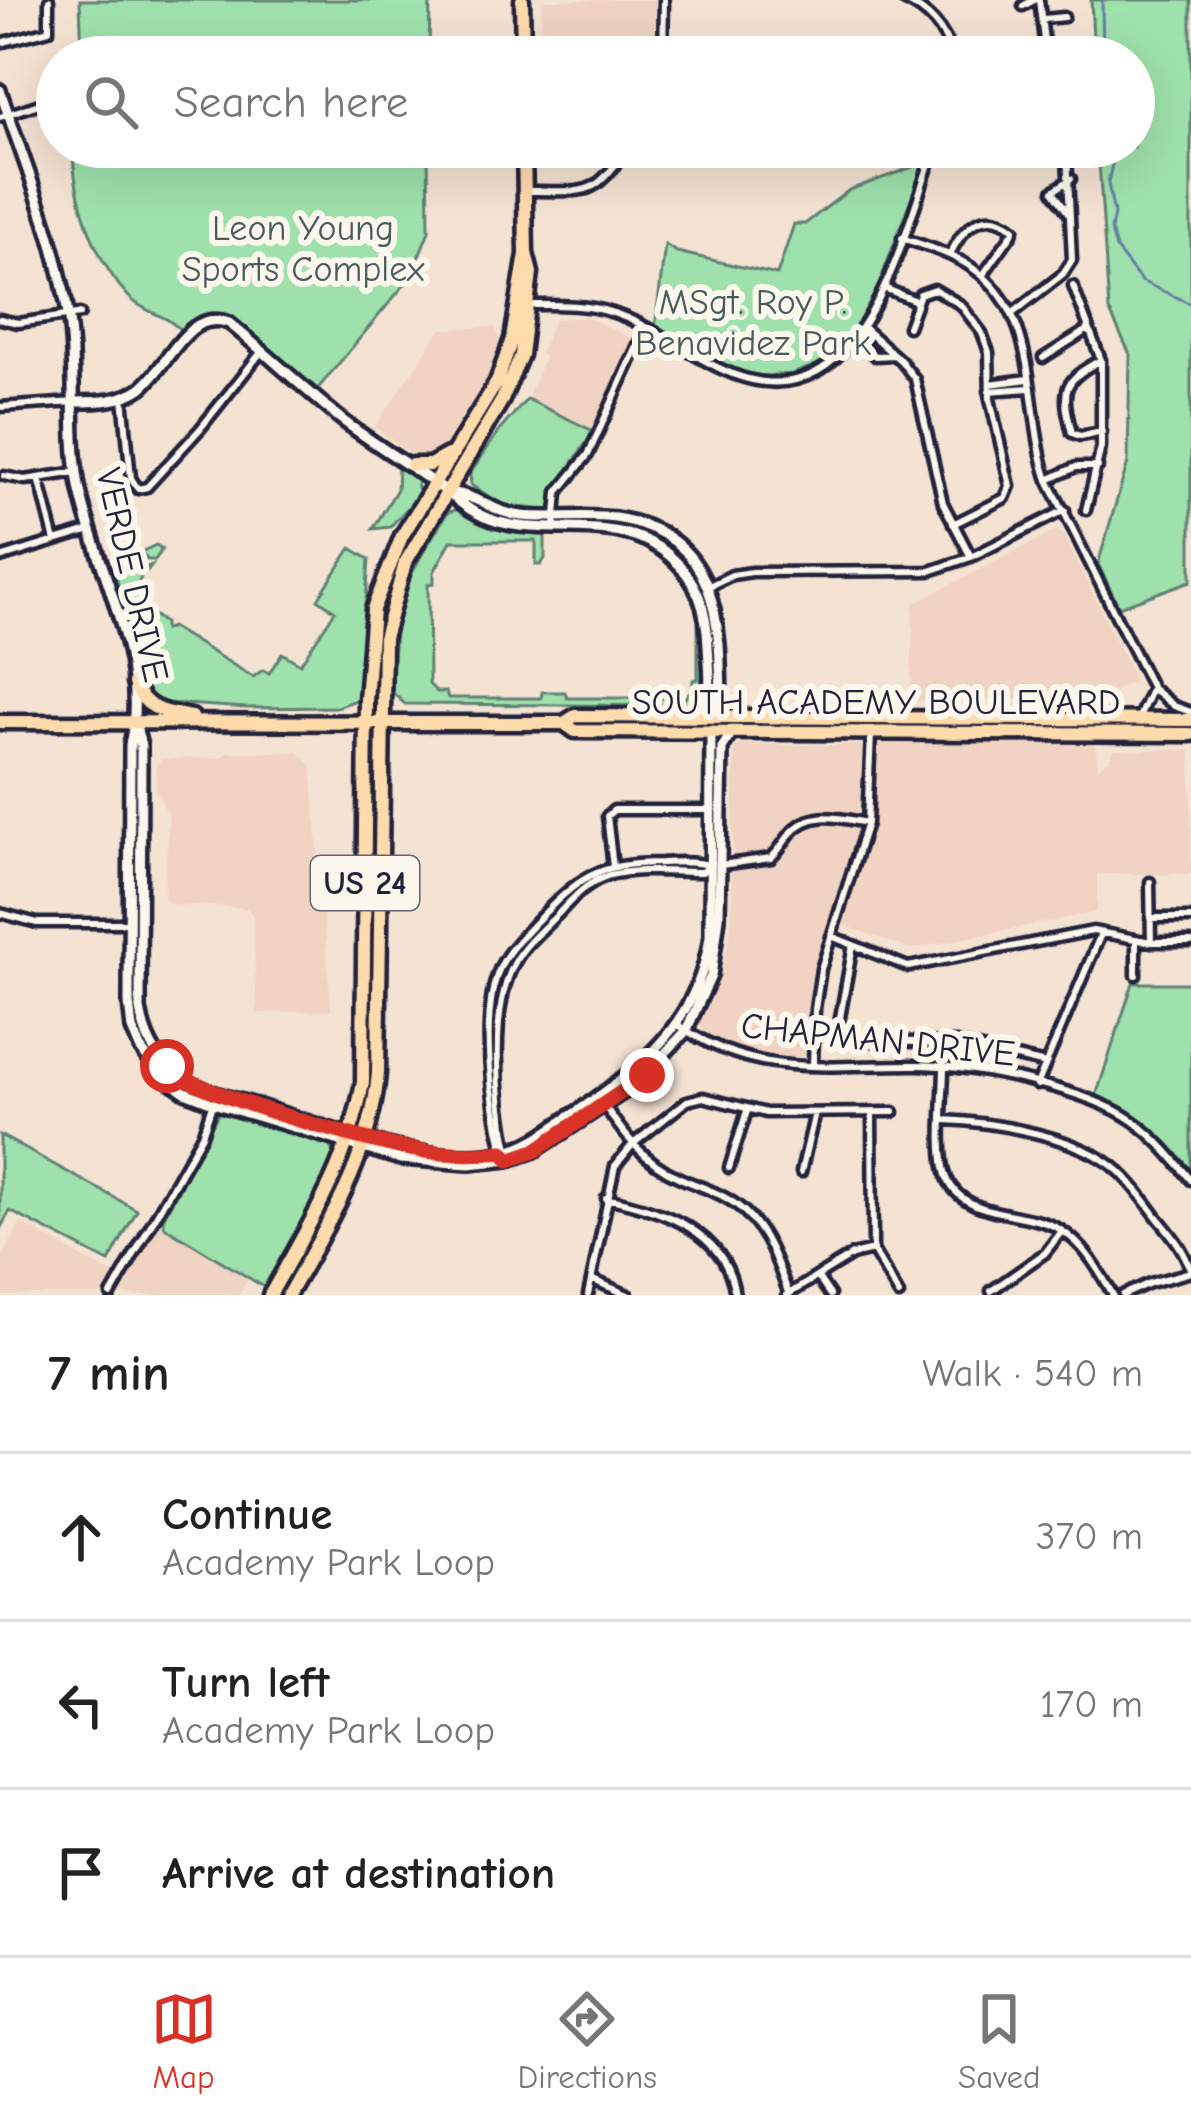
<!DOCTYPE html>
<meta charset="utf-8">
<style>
body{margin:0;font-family:"Comic Neue",sans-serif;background:#f6f6f6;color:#222}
.stop{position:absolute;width:36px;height:36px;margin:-27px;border:9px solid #d93025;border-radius:50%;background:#fff}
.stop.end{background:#d93025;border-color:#fff;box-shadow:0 3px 12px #0008}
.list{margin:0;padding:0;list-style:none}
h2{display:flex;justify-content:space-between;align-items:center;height:156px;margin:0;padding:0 48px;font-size:51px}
h2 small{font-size:39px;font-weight:400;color:#767676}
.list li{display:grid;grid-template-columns:78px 1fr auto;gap:36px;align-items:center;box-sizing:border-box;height:168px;padding:0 48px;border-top:3px solid #e0e0e0}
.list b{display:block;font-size:45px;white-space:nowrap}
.list p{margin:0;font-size:39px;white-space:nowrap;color:#767676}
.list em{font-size:39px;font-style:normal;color:#767676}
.icon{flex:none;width:66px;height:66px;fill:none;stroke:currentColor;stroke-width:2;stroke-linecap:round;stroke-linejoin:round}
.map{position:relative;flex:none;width:1191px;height:1295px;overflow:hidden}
.search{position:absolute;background:#fff;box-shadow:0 12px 48px #0002;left:36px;right:36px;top:36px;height:132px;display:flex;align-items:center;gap:30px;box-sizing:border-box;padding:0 42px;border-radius:66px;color:#767676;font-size:45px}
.sheet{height:660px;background:#fff}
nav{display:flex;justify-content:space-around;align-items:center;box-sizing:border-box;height:168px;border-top:3px solid #e0e0e0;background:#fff;font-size:33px;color:#767676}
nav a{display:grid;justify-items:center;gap:6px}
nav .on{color:#d93025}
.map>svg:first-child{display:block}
.built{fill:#f0d3c2}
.green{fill:#9fe1ac;stroke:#608274;stroke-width:3}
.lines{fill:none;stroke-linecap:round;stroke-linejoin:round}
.stream{stroke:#6381a5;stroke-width:3}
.minor-casing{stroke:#22223b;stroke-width:15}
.tertiary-casing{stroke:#22223b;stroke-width:18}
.trunk-casing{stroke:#22223b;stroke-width:21}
.minor{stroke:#fbf7ec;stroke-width:6}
.tertiary{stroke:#fbf7ec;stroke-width:9}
.trunk{stroke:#fedbac;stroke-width:12}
.route{stroke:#d93025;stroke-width:15}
.labels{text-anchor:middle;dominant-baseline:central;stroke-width:12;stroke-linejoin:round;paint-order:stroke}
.shield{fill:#fbf7ec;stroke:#636270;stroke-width:3}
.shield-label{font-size:33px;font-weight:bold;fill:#22223b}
.park-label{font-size:36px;fill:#485b5d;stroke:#fbf7ec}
.street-label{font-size:36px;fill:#22223b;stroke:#fbf7ec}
</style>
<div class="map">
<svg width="1191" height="1295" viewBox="0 0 1191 1295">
<rect width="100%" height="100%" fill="#f4e2d3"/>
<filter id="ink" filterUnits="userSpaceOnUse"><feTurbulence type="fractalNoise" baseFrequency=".00833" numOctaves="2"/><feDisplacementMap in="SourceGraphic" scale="24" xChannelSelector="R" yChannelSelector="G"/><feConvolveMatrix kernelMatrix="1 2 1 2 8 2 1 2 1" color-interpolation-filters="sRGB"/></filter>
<g filter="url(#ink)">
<!-- built -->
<path class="built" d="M542,0H656L653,57H540Z
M587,317L634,339L593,431L527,399L545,356L540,353L554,319Z
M495,327L502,346L487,383L445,447L434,454L415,457L375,427L441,329Z
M1057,530L1065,537L1135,680L1103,697L911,701L913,604Z
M914,736L1089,742L1095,745L1098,768L1109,760L1114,750H1191V874H1097V912L910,949L841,924L868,841L876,740L880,737Z
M735,745H864L865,785L858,832L818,958L809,1008L807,1056L784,1057L740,1050L707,1035L699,1023L722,970L731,930Z
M227,752H298L311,765L331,1010L257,1013L253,916L247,908L171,904L164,898L169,816L156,791L157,766L162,759L220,758Z
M21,1223L116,1276L105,1295H0V1261Z
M159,1223L248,1279L239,1295H119Z"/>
<!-- green -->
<path class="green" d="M80,0H430L429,57H82Z
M1091,0H1191V581L1119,607L1098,564L1128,462L1130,354L1109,310L1098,147H1134V57H1094Z
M73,147H428L429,231L410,278L316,391L230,319L204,316L183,333C168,314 145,314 129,297C94,260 73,196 73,147Z
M924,163L866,320L827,361L792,374L763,376L739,372L655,328L665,245L677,252L777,275L794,224H805L849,190Z
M527,399L593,431C581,456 551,485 550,511L503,505L471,485L470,474L499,431Z
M398,468L416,477L418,488L423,491L390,527L373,529L397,489Z
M459,509L496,527L545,534V558L541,565H536V541H451L434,572V583L428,584L429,684L437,692H446L448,698H541L542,692H565L567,698H685L692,689L693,680L698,679V624H703L701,706L405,704L392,692C394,601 400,588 448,512Z
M156,545L162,549L155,560H147L144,555L131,562L136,571L152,565L148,571L143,569L139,583L143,586V607L164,623V630L171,627L253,677L263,670L269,673L282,653L300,664L335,611L318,599L351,548L369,559L359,699L337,707L247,708L153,702C144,690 117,586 114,565Z
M1133,983H1191V1171L1143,1121L1096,1096Z
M220,1110L329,1146L339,1156L285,1258L264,1287L165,1227L163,1219Z
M0,1135L137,1210L109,1262L10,1211L0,1229Z"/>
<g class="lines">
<!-- stream -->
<path class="stream" d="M1102,0L1103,57
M1108,147L1113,160L1108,183L1114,214L1111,230L1116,249L1141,281L1191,304"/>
<defs>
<path id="minor" d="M903,0C930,12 944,29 953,57
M1039,0L1046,57
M1023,6L1034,0
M1044,19L1064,17
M0,43L49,30V0
M1023,54L1046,57
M663,57L664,0
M0,117L39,104
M527,191C591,190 589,201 629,147
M1069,214L1053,191L1071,179
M902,238C925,246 950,253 971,267C1043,315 1023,408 1048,480L1152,688L1174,706L1191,712
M950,255C962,228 985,205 1014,229L1012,234L983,275
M1073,286L1101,360V447L1086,510
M884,288L916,301
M530,305C551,305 574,304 594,308C639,316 679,349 719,368C862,438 901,239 935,147
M1013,313L1063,274L1072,260L1067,154
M0,319L18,323L80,314
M908,327L920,294L934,289L961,305L982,333L989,352L990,399L1010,486L1005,498L953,524
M865,329L901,361L915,379L943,503L971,557
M856,340L875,356L893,355
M1043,358L1087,330
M1101,360C1062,381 1061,389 1072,433L1080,436L1102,432
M990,384L1028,379
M989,391L1029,388
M123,397L131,478L138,489L147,487L200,429L262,351
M0,407L75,402
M4,476L25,480L77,472
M39,478L55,541
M1048,480L1076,467H1098
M555,527L558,492L588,455L645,329
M0,558L91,530
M707,587L732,575L752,572L930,571L971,557L1065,510
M1139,717L1152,688
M721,865L771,858C779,851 783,843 790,834C811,809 839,818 867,823
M613,867L607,816L614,810H711
M1150,882L1151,942
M0,913L37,923H130
M1150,918H1191
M831,936L908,967L1093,931L1151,942H1191
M1136,940V975
M853,945L836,1040L956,1043L1046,1064
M678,1025C758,1080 827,1064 919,1065C975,1066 1088,1089 1133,1121C1156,1137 1173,1158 1191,1180
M813,1064L815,1009L821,969L867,823L871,734
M944,1067C944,1095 937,1153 947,1178C964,1220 1027,1209 1061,1230C1086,1246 1099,1271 1113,1295
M1037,1085L1101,934
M604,1105C623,1134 645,1162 678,1177C701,1188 725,1193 745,1212C768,1234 778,1265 789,1295
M872,1114L873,1250L899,1295
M945,1120C992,1122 1067,1135 1107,1162C1128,1176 1142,1197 1157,1217C1172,1235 1185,1250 1191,1272L1150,1283L1123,1295
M503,1150C491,1104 481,1021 497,975C504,954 520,939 535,923C579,877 597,863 662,863C677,862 694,861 708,865
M509,1154C497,1102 489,1009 515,962C525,944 544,928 558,914C573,898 588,881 610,875C639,868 673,872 702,872L711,866
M729,1168L747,1111
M801,1172L815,1113
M606,1198C662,1210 727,1231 735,1295
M819,1279L830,1295
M593,1280L628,1295
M991,1291L1045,1253L1062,1231
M111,1295L202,1135L213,1102
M588,1295L615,1166L633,1144L687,1101L703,1097L766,1113L894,1112
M787,1295L852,1255L873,1250"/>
<path id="tertiary" d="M0,90C25,166 57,240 69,320C77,375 69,431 79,486C96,572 150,655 130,745L129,1003L132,1029L140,1048L160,1075L185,1092L213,1103L400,1159L469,1164L509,1160L535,1151L635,1085L686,1031L711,976L719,918L722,748L732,732
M75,402C97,402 121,402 141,388C169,366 187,307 229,323C267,354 303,388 341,419C380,449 424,473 461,503C524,553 606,502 670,556C698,580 707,611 708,646C709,669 715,699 698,717
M453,493C476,495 494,513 522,516C553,519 585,514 615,518C725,535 720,631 721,716
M136,726L141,746L140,1009C144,1034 153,1055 173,1072C198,1092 236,1098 266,1108C340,1131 428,1168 506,1151C533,1145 555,1125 578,1111C644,1066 699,1020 710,936L711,731"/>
<path id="trunk" d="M522,0L523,57
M412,465H430L448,455
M134,683C145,711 164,712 192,717
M0,722L564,723L575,716L1191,720
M564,723L575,731L1191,734
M270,1295C309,1226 349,1162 363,1082L366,700L373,609L402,536L497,382L512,339L526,254
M288,1295C328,1224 371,1157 378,1073L384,638L405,563L502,400L521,355L531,273L526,253L524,147"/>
</defs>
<!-- minor casing -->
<use href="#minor" class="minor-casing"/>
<!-- tertiary casing -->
<use href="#tertiary" class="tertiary-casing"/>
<!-- trunk casing -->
<use href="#trunk" class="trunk-casing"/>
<!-- minor -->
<use href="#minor" class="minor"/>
<!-- tertiary -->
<use href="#tertiary" class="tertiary"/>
<!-- trunk -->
<use href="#trunk" class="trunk"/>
</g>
</g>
<g class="lines" filter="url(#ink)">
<!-- route -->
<path class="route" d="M167,1066C198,1095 364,1141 411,1149C441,1154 473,1155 503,1152L509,1160L535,1151L647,1075"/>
</g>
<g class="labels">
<!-- shield labels -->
<rect class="shield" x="311" y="856" width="108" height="54" rx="9"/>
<g class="shield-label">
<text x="365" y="883">US 24</text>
</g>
<!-- park labels -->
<g class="park-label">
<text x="303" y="228">Leon Young<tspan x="303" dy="41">Sports Complex</tspan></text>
<text x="753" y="302">MSgt. Roy P.<tspan x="753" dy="41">Benavidez Park</tspan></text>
</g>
<!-- street labels -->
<g class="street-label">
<text transform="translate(132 575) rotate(77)">VERDE DRIVE</text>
<text x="876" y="702">SOUTH ACADEMY BOULEVARD</text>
<text transform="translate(878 1040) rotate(6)">CHAPMAN DRIVE</text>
</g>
</g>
</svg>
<div class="stop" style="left:167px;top:1066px"></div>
<div class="stop end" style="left:647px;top:1075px"></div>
<div class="search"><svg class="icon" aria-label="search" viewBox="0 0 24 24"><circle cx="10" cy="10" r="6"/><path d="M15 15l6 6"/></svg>Search here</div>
</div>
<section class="sheet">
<h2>7 min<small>Walk · 540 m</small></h2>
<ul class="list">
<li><svg class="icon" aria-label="ahead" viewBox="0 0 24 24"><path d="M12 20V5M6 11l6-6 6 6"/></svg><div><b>Continue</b><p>Academy Park Loop</p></div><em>370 m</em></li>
<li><svg class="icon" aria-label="left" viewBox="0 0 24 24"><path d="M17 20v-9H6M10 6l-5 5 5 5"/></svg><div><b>Turn left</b><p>Academy Park Loop</p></div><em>170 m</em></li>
<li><svg class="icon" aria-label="arrive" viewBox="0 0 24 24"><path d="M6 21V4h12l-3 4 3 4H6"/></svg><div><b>Arrive at destination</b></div></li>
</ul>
</section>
<nav>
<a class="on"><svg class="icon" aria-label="map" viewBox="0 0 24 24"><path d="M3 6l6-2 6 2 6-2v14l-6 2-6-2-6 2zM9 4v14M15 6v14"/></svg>Map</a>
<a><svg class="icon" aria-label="directions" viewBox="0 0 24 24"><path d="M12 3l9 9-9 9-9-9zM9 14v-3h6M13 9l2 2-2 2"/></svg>Directions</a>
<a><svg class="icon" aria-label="saved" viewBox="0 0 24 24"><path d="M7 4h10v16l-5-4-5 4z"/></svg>Saved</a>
</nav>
